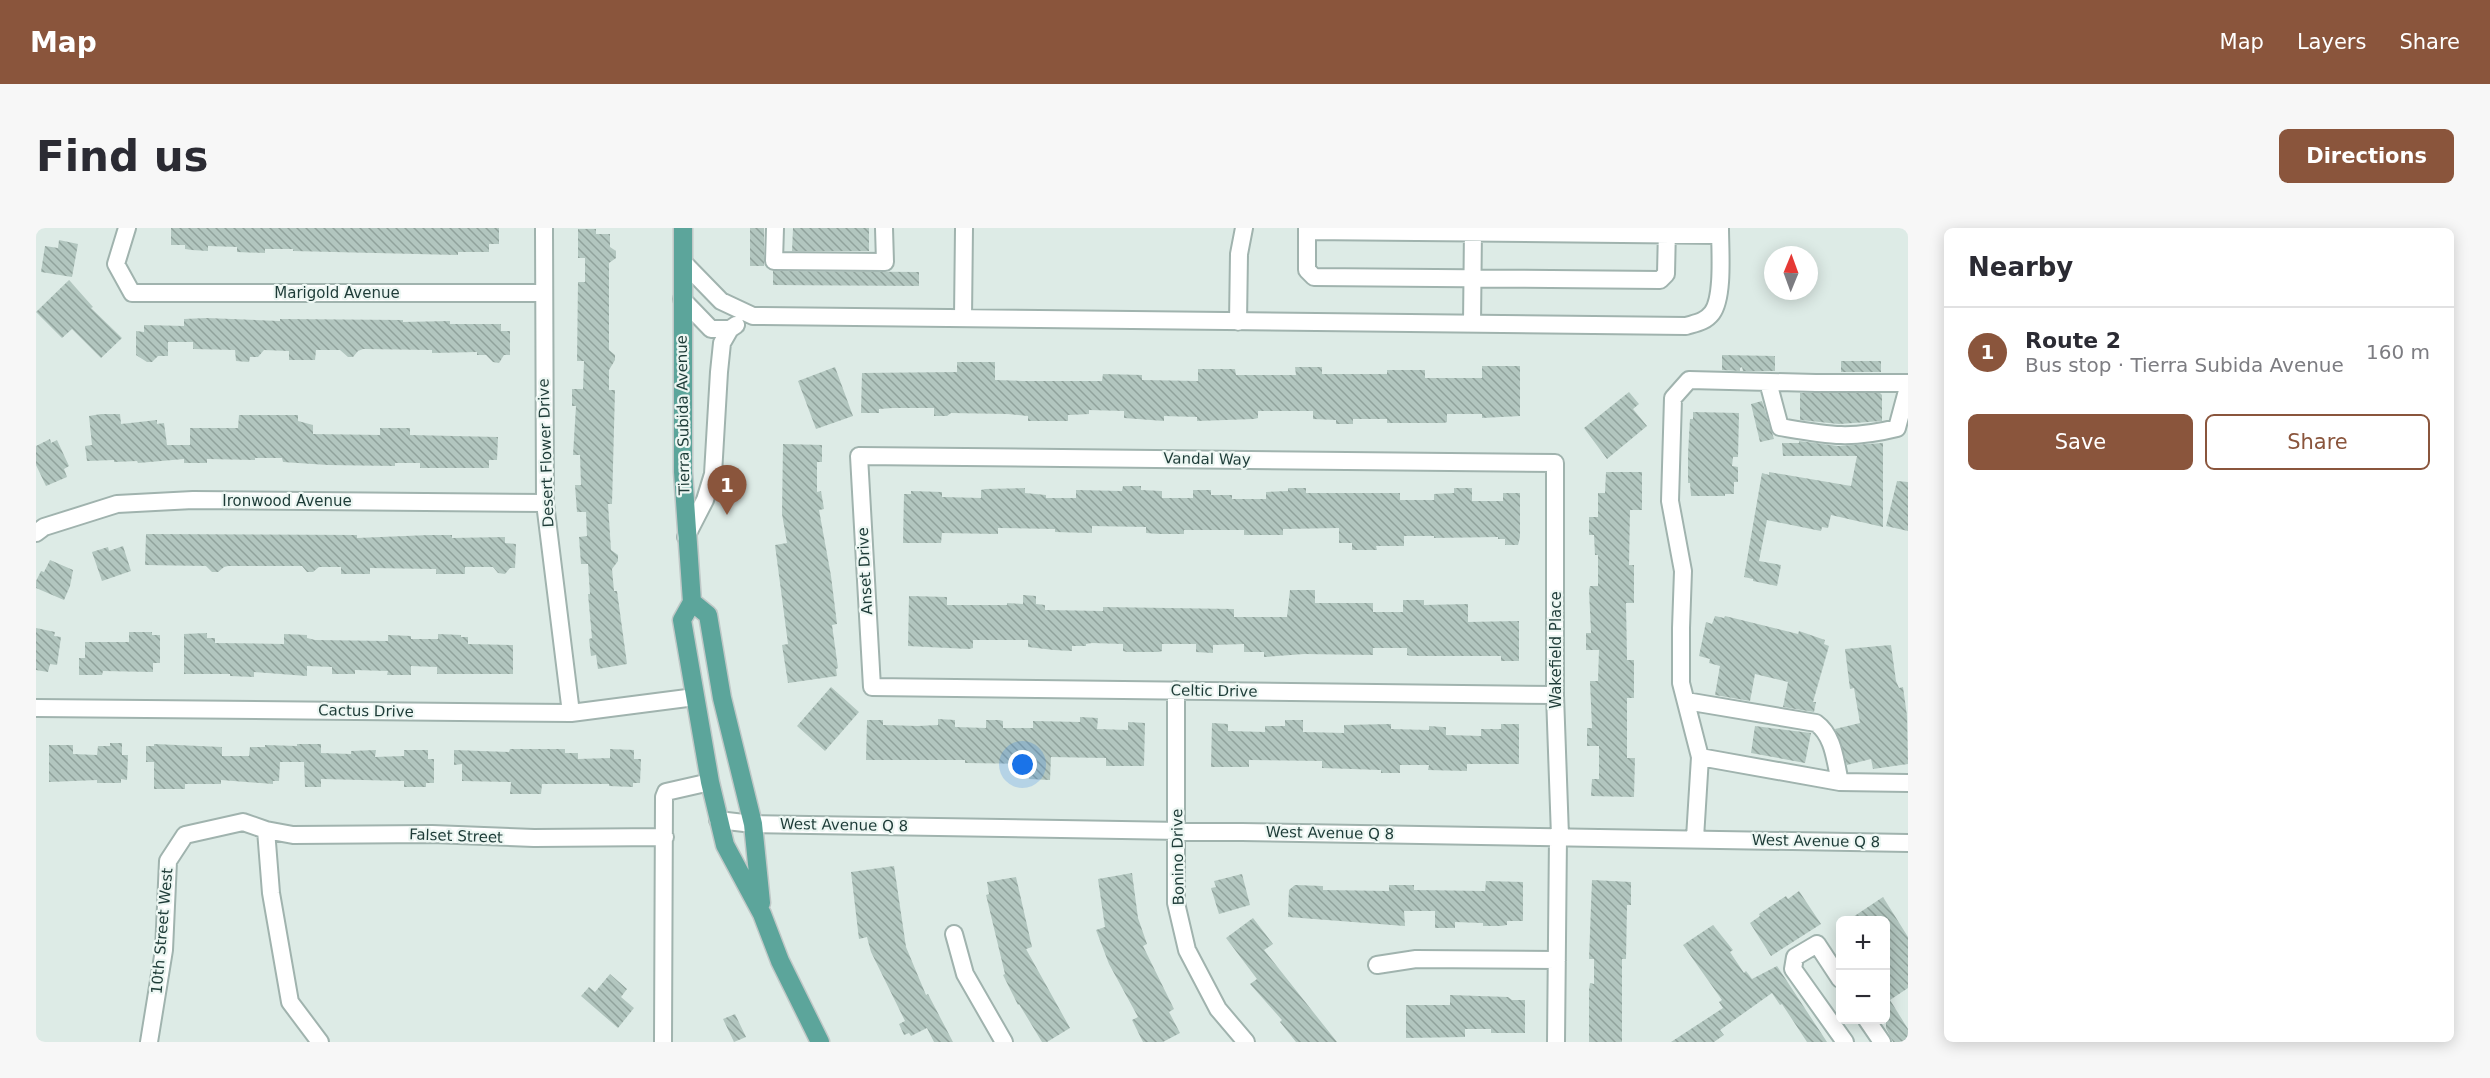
<!DOCTYPE html>
<html lang="en">
<head>
<meta charset="utf-8">
<style>
  body { margin:0; font-family:"DejaVu Sans",sans-serif; background:#f7f7f7; color:#2b2b33 }
  .controls { position:absolute; right:18px; bottom:18px; display:grid; overflow:hidden; border-radius:9px; box-shadow:0 3px 15px #0003 }
  .controls button { width:54px; height:54px; display:grid; place-items:center; padding:0; border:0; border-bottom:2px solid #e1e1e2; background:#fff; color:#2b2b33; font:30px sans-serif }
  .compass { position:absolute; left:1728px; top:18px; width:54px; height:54px; border-radius:50%; background:#fff; box-shadow:0 3px 15px #0003; rotate:1deg }
  .you { position:absolute; left:987px; top:537px; width:21px; height:21px; margin:-15px; border:4px solid #fff; border-radius:50%; background:#1a73e8; box-shadow:0 0 0 9px #1a73e833 }
  .badge { display:grid; place-items:center; width:39px; height:39px; border-radius:50%; background:#8a553c; color:#fff; font-size:20px; font-weight:700 }
  .pin { position:absolute; translate:-50% -50px; filter:drop-shadow(0 2px 3px #0008) }
  .pin::after { content:''; position:absolute; top:32px; width:21px; height:18px; background:inherit; clip-path:polygon(0 0,100% 0,50% 100%) }
  .list { margin:0; padding:0; list-style:none }
  h2 { display:flex; justify-content:space-between; align-items:center; height:78px; margin:0; padding:0 24px; font-size:26px }
  h2 small { font-size:20px; font-weight:400; color:#7c7c81 }
  .list li { display:grid; grid-template-columns:39px 1fr auto; gap:18px; align-items:center; box-sizing:border-box; height:90px; padding:0 24px; border-top:2px solid #e1e1e2 }
  .list b { display:block; font-size:22px; white-space:nowrap }
  .list p { margin:0; font-size:20px; white-space:nowrap; color:#7c7c81 }
  .list em { font-size:20px; font-style:normal; color:#7c7c81 }
  .actions { display:flex; gap:12px; padding:18px 24px }
  .actions a { flex:1; padding:14px 0; border:2px solid #8a553c; border-radius:9px; text-align:center; font-size:21px; color:#8a553c }
  .actions .main { background:#8a553c; color:#fff }
  .map { position:relative; flex:none; width:1872px; height:814px; overflow:hidden; border-radius:9px }
  header { display:flex; align-items:center; gap:36px; box-sizing:border-box; height:84px; padding:0 30px; background:#8a553c; color:#fff }
  header strong { font-size:28px }
  nav { display:flex; gap:33px; margin-inline-start:auto; font-size:21px }
  .intro { display:flex; align-items:center; justify-content:space-between; box-sizing:border-box; height:144px; padding:0 36px }
  h1 { margin:0; font-size:42px }
  .button { padding:15px 27px; border-radius:9px; background:#8a553c; color:#fff; font-size:21px; font-weight:700 }
  main { display:flex; gap:36px; padding:0 36px }
  aside { flex:1; background:#fff; border-radius:9px; box-shadow:0 3px 15px #0003 }
  .map>svg:first-child { display:block }
</style>
</head>
<body>
<header>
<strong>Map</strong>
<nav><a>Map</a><a>Layers</a><a>Share</a></nav>
</header>
<div class="intro"><h1>Find us</h1><a class="button">Directions</a></div>
<main>
<div class="map">
<svg width="1872" height="814" viewBox="0 0 1872 814">
  <defs>
    <pattern id="building-back-hatch" width="6" height="6" patternUnits="userSpaceOnUse" patternTransform="scale(1.5)"><rect width="6" height="6" fill="#b2c6bf"/><path d="M-1 5l2 2M0 0l6 6M5-1l2 2" fill="none" stroke="#90a29c"/></pattern>
  </defs>
  <rect width="100%" height="100%" fill="#ddebe6"/>
  <path fill="url(#building-back-hatch)" d="M135,0H463V16H453V24H422V27L257,23V21H229V25L201,24V19L172,18V23L156,22L149,21V17H135Z
    M714,0H728V38H714Z
    M757,0H833V23H756Z
    M542,1H560V6H574V19L580,23V30L573,35V122L579,127V132L573,142V162H579L576,276H572L575,322L582,327V333L576,341L578,363H581L591,436L562,441L560,427L555,428L553,411L556,410L552,366H554L552,336H545L543,309L551,308L550,284H541L539,257H545L544,227H537L540,178H536V161H547L548,133H541L542,54H549V30H542Z
    M23,12L42,16L36,49L5,44L9,18L22,20Z
    M737,43L883,44V58L737,57Z
    M33,52L57,79L55,80L86,110L65,130L36,101L26,110L0,84Z
    M171,90L244,93V91L367,92V94L414,93V96H465V103H474V127H468L463,135L457,134L450,127H441V124L396,125V122L327,121L322,123L317,129H312L304,122H280L279,132H253V123L228,122L222,129H214L213,134L200,133L199,122L157,121V114H132V128H122L116,134H111L100,127V103L108,104V97L148,98V91Z
    M1686,127L1739,128V143H1707L1706,139L1704,140V143L1686,142Z
    M1805,133H1845V144H1805Z
    M921,134H959V152L987,153H1066L1067,146L1106,147V152L1162,153V141H1199L1200,147H1260L1259,139H1286V146H1351V142H1389V150H1446V138H1484V188L1446,190V186H1411V194L1408,195H1351V191H1317V196H1300V192L1277,191V183H1222V190L1218,191L1161,193V189L1128,188V193L1088,190V183L1053,182V186L1032,187V193H992V188L972,186L915,185L911,188H898V180H857L843,181V185H825L826,145L921,144Z
    M799,139L817,188L780,201L762,153Z
    M1593,164L1603,176L1597,181L1611,198L1571,231L1548,200Z
    M1764,165H1844L1846,167V193L1803,196L1764,192Z
    M1726,173L1738,211L1724,214L1715,176Z
    M1657,184L1703,185L1702,229H1697L1696,238L1702,239V254H1698V266H1689V268H1655L1654,255H1652V226L1654,191H1657Z
    M65,186H84L85,196L121,192V196L128,195L131,217H154V200H202L203,187H262V193L277,197V206L344,207V200H374V207L462,209L461,232H453V240H384V235H359V238L292,237L247,234L246,230H219V232L171,231V235H148V231L102,235L101,233L78,234V232L51,233L49,218L56,217L53,188Z
    M14,211L15,215L21,212L33,238L28,241L31,249L10,258L0,237V218Z
    M1763,213L1802,218L1847,215V299L1795,287L1792,300L1786,299L1785,303L1731,292L1723,333L1745,337L1741,358L1717,353V351L1708,349L1726,245L1733,247V244L1815,258L1821,228H1747L1746,215H1763Z
    M747,216L786,217V234H781V264L785,263L788,281L783,282L795,348L801,396L796,397L802,440L800,441L801,448L752,455L746,417L752,416L739,317L751,315L746,286Z
    M1570,244H1606V282H1594L1593,337H1598V375H1590L1591,432H1598V470H1591V530H1599L1598,569L1555,568L1556,551H1563V518H1551V500H1556L1554,453H1562L1563,422H1550V405H1555L1553,362L1554,358H1562V327H1559L1558,307H1553V289H1562V265H1569Z
    M1861,253L1872,254V303L1850,298Z
    M1087,258H1105V262L1126,263V270H1157V262H1175V267H1196V271H1230V264L1252,263V260H1270V265H1364V272H1398V266L1418,265V260H1436V273H1467V265H1484V309L1482,317H1469V311H1462V309L1398,310V308H1368V318H1340L1341,322H1316V315H1303V300L1247,301V307H1208V302H1148V306H1123L1110,305V299L1056,298V305L1019,304V301L962,300V306L906,305L905,315H867L868,266H875V263L906,264V269L945,270V262L949,261L989,260V265L1010,267V270H1040V262L1086,263Z
    M110,306L321,307V310L393,307H416V310L469,309V315L480,316L479,340H474L469,346L462,345L457,339H429V346H400V341L334,340V346H305V339H283L277,344H271L266,338H192L188,339L182,344H176L170,338L109,337Z
    M87,318L95,343L66,353L56,324L72,319L73,323Z
    M14,332L37,342L34,358L28,372L0,360V353L5,343L8,344Z
    M1254,362H1279V375H1337V384H1367V372H1388V377L1432,376V394L1483,393V433H1465V428H1375L1371,427V420H1337V427L1268,426L1228,429V424H1208V416L1177,417V425L1160,424V416H1126V423L1123,424H1091L1087,423V416L1056,415L1050,416V418H1036V423L1018,422L992,419V412H937V420L933,421L872,418L873,368L911,369V377H971V375L987,376V367L1000,368V376L1009,377V382L1067,383V379L1198,381V389H1251Z
    M1679,388L1688,390L1689,388L1762,406L1763,403L1789,412L1788,416L1793,418L1777,474H1780L1778,484L1747,479L1752,454L1719,446L1714,473L1679,467L1684,438L1673,435L1674,431L1663,428L1670,394L1676,396Z
    M0,400L19,404L18,408L25,409L21,437L14,436L12,444L0,442Z
    M93,404H116V407H124V435H117V444L67,443L66,447H43V430H49V414H93Z
    M171,405V410H179V415L248,416V406L271,407V410L279,412L352,413V407L375,408V411H402V406L425,407V409H432V416L477,417V446H401V439L375,438V447H351L352,443L319,442V446H296V439L271,438V448L218,444V449L194,448V446H148V406Z
    M1855,417L1860,453L1863,460L1867,459L1871,488L1872,536L1837,541L1835,531L1811,537L1799,501L1824,495L1818,460L1814,461L1809,421Z
    M795,459L823,484L789,523L761,498Z
    M1044,489L1062,490L1061,501L1092,502V494L1109,495L1108,538H1070V530L1015,529L1014,552L993,551L992,536L929,535V532H830L831,492H847V497L882,498L902,497V491L919,492V499L950,500V492H963L967,493V500H997V493L1044,494Z
    M1249,492H1267V504L1308,505V497L1355,496V501L1393,502V498L1407,499H1410V507L1445,508V501H1465V496H1483V536H1431V543L1392,542L1393,537H1364V545H1345V542L1286,540V533L1213,532V539H1175L1176,495L1192,496V503L1229,504V498H1249Z
    M1719,498L1775,505L1769,535L1715,525Z
    M74,515H86V527H92L91,552L85,551V555H61V552L13,554V517H37V526L61,527L62,518H74Z
    M118,516L186,519V528H213L214,519H229V517L261,518V516H285V525L315,526V523L340,522L339,529L368,528V522H392V531H398V555H390V559H368V553L285,551V559H269L268,534H244L243,553H237V556L185,552V556H149V561H118V534H110V518H118Z
    M474,521H529V525H542V531L574,530V521L598,522V531H605L604,555H597V559L573,558V556H506L505,566H474L475,554L426,553V536L418,537V522L473,524Z
    M858,638L870,719L890,767L892,766L917,814H898L891,800L875,808L873,805L868,807L863,796L869,793L835,724L831,709L823,711L815,644Z
    M1096,645L1102,690L1111,716L1107,718L1138,781L1133,784L1144,805L1127,814H1107L1096,792L1102,789L1073,736L1060,702L1069,699L1062,651Z
    M1206,646L1214,677L1183,686L1175,660L1180,659L1178,653Z
    M980,649L996,719L990,721L1034,800L1011,814H1006L983,776L982,777L967,747L969,746L950,667L953,666L951,654Z
    M1556,652L1595,654V677H1591L1590,731H1586V814H1553V762L1554,755L1558,756V731H1553Z
    M1450,653L1487,654V693H1471V697L1464,698H1447V695L1419,694V700H1399V683H1368L1369,698L1252,689L1253,662L1259,657L1287,658V662L1353,663V657H1378V662L1449,663Z
    M1763,663L1785,696L1735,728L1714,695L1724,688L1723,686L1750,668L1752,671Z
    M1847,669L1872,709V760L1854,772L1872,801V814H1857L1850,800V693H1811Z
    M1217,690L1237,716L1228,722L1301,814H1260L1244,794L1246,792L1214,756L1221,751L1190,710Z
    M1677,697L1697,722L1694,724L1708,745L1710,743L1716,751L1741,738L1791,814H1771L1746,776L1744,777L1736,765L1684,802L1688,807L1678,814H1635L1687,780L1683,774L1686,772L1647,717Z
    M574,746L591,761L585,769L598,780L582,800L545,768L553,759L559,764Z
    M1414,767L1472,769L1476,772H1489V805H1455V801H1429V809L1370,810V777H1414Z
    M699,786L710,809L698,814L687,791Z"/>
  <g fill="none" stroke-linecap="round" stroke-linejoin="round">
    <g stroke="#a0b3ae" stroke-width="20">
      <path id="minor" d="M91,0L80,36L96,65H506
        M508,0L509,275L535,485
        M739,0L738,33L849,34L848,0
        M1271,0V42L1278,49L1624,52L1630,46L1631,0
        M1271,3L1684,7
        M647,34L685,73L717,88L1650,98C1660,95 1669,94 1676,85C1688,69 1684,21 1684,0
        M646,71L675,101H694L700,97
        M927,90L928,0
        M1202,94L1203,26L1208,0
        M1436,96L1437,0
        M1732,154L1744,199C1791,207 1813,212 1861,200L1872,159
        M1872,155H1780L1653,152L1637,170L1634,273L1647,343L1645,400V455L1664,529L1804,554L1872,555
        M0,305L8,299L81,276L157,272L509,275
        M650,309L669,272L677,246L683,144L686,115L694,101
        M1140,462V675L1151,722L1182,781L1210,814
        M1519,467L836,459L823,228L1519,235V467L1524,608
        M1650,473L1780,495C1798,508 1799,533 1804,554
        M0,480L535,485L659,469
        M682,592L717,596L1872,615
        M1659,610L1664,529
        M918,706L929,746L968,814
        M1341,737L1380,731L1521,732
        M1804,751L1781,716L1759,729L1757,741L1809,814
        M1831,792L1846,814
        M113,814L128,722L132,633L149,607L207,594L230,602
        M284,814L254,774L235,665L230,602L257,607L396,606L498,610L629,609
        M627,814L628,569L630,564L674,554
        M1520,814L1522,608"/>
    </g>
    <g stroke="#c0c8c7" stroke-width="21">
      <path id="major" d="M647,0V244L656,374L646,392L674,554L689,617L726,686L744,733L784,814
        M656,374L672,387L686,470L717,596L725,675"/>
    </g>
    <use href="#minor" stroke="#fff" stroke-width="16"/>
    <use href="#major" stroke="#5ca59b" stroke-width="18"/>
  </g>
  <g text-anchor="middle" dominant-baseline="central" stroke-width="4.5" stroke-linejoin="round" paint-order="stroke">
    <g font-size="15" fill="#1d3b37" stroke="#edf7f3">
      <text x="301" y="65">Marigold Avenue</text>
      <text transform="translate(647 187) rotate(-91)">Tierra Subida Avenue</text>
      <text transform="translate(510 225) rotate(-92)">Desert Flower Drive</text>
      <text transform="translate(1171 231) rotate(1)">Vandal Way</text>
      <text x="251" y="273">Ironwood Avenue</text>
      <text transform="translate(829 343) rotate(-93)">Anset Drive</text>
      <text transform="translate(1520 422) rotate(-90)">Wakefield Place</text>
      <text transform="translate(1178 463) rotate(1)">Celtic Drive</text>
      <text transform="translate(330 483) rotate(1)">Cactus Drive</text>
      <text transform="translate(808 597) rotate(1)">West Avenue Q 8</text>
      <text transform="translate(1294 605) rotate(1)">West Avenue Q 8</text>
      <text transform="translate(420 608) rotate(2)">Falset Street</text>
      <text transform="translate(1780 613) rotate(1)">West Avenue Q 8</text>
      <text transform="translate(1142 629) rotate(-91)">Bonino Drive</text>
      <text transform="translate(126 703) rotate(-85)">10th Street West</text>
    </g>
  </g>
</svg>
<div class="controls">
<button>+</button>
<button>−</button>
</div>
<svg class="compass" viewBox="-18 -18 36 36"><path d="M0-13l5 13h-10z" fill="#e53935"/><path d="M0 13l5-13h-10z" fill="#7c7c81"/></svg>
<div class="you"></div>
<div class="pin badge" style="left:691px;top:287px">1</div>
</div>
<aside>
<h2>Nearby<small></small></h2>
<ul class="list">
<li><span class="badge">1</span><div><b>Route 2</b><p>Bus stop · Tierra Subida Avenue</p></div><em>160 m</em></li>
</ul>
<div class="actions"><a class="main">Save</a><a>Share</a></div>
</aside>
</main>
</body>
</html>
